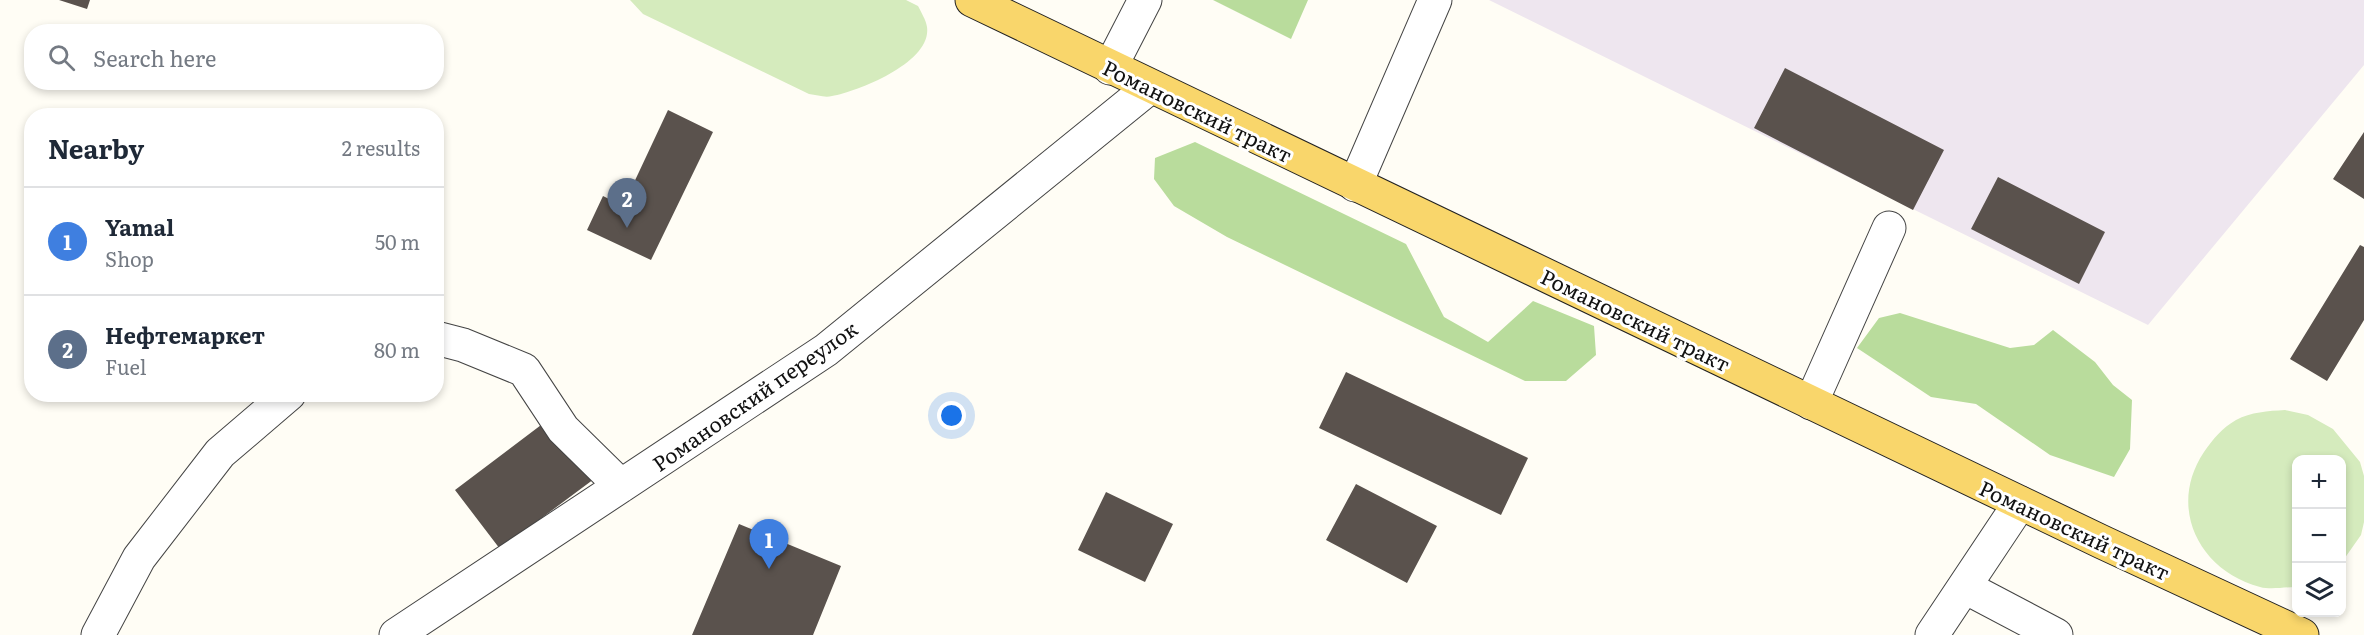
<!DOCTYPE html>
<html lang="en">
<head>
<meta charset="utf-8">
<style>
  body { margin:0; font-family:Literata,serif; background:#f2f2f3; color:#1f2937 }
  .controls { position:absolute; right:18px; bottom:18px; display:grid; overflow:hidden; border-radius:12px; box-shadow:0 3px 9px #0003 }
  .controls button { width:54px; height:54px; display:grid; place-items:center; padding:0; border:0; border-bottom:2px solid #e0e1e3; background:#fff; color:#1f2937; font:30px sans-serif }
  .you { position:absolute; left:952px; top:416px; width:21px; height:21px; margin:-15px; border:4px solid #fff; border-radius:50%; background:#1a73e8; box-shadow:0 0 0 9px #1a73e833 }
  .badge { display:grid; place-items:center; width:39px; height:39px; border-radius:50%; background:#c4262e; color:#fff; font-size:20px; font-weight:700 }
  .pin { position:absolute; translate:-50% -50px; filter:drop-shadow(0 2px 3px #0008) }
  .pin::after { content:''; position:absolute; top:32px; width:21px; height:18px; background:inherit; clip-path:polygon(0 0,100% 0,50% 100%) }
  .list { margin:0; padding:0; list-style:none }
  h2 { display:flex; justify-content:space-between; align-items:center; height:78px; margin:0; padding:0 24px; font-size:26px }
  h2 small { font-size:20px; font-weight:400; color:#747a83 }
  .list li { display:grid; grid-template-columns:39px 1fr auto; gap:18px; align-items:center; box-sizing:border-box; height:108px; padding:0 24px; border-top:2px solid #e0e1e3 }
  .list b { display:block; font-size:22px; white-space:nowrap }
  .list p { margin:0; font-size:20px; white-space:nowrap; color:#747a83 }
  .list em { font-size:20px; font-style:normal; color:#747a83 }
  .icon { flex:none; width:33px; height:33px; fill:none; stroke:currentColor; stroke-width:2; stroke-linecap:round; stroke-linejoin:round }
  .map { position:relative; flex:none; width:2364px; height:635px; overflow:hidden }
  .search { position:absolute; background:#fff; box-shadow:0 3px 9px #0003; left:24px; top:24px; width:420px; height:66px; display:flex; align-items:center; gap:15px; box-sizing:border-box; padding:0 21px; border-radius:24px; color:#747a83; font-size:22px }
  .panel { position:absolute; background:#fff; box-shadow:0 3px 9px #0003; left:24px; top:108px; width:420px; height:294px; border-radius:24px }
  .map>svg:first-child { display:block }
</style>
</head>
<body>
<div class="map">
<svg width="2364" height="635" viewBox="0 0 2364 635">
  <rect width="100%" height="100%" fill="#fffdf5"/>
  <path fill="#eee6ef" d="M1489,0H2364V65L2148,325Z"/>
  <path fill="#d5ebbd" d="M630,0H906L918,6C921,12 926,20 927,27C932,62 859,91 832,96C825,98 817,95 809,94L643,14Z
    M2285,410L2308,415L2333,429L2360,462L2364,476V522L2361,535L2342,562V460H2296V587C2285,587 2271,590 2260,587C2199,571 2167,507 2204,452C2213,439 2222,428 2236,420C2251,412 2268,411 2285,410Z"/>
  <path fill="#b9dc9c" d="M1213,0H1308L1291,39Z
    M1195,142L1406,244L1444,317L1488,342L1533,301L1594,326L1596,355L1566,381H1525L1227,237L1174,206L1154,179L1155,158Z
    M1900,313L2010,348L2034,345L2053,330L2095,362L2113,385L2132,400L2130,449L2114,477L2050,455L1976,404L1931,397L1857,348L1879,318Z"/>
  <path fill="#5a524d" d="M59,0H90L87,9Z
    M1785,68L1944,150L1913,210L1754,128Z
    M668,110L713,132L651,260L587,230L603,196L623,206Z
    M2364,132V199L2333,179Z
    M1998,177L2105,232L2079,284L1971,229Z
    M2360,245L2364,247V320L2327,381L2290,359Z
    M1346,372L1528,458L1501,515L1319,428Z
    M549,419L594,479L500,549L455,490Z
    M1356,484L1437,526L1407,583L1326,540Z
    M1106,492L1173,524L1145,582L1078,550Z
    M739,524L841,566L813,635H692Z"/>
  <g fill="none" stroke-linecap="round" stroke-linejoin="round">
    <g stroke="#444" stroke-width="35">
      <path id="minor" d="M1110,68L1145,0
        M1355,185L1435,0
        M436,338L463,345L524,370L563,429L621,486
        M1811,403L1889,228
        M1965,587L2056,635
        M98,635L139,558L220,453L289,394
        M396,635L826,350L1150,87
        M1932,635L2020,503"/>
    </g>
    <g stroke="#222" stroke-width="35">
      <path id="major" d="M972,0L2102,542L2302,635"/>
    </g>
    <use href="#minor" stroke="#fff" stroke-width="33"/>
    <use href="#major" stroke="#f9d66b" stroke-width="33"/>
  </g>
  <g text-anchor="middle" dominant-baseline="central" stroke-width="6" stroke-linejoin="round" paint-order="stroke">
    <g font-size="21" fill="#111" stroke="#fff">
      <text transform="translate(1198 110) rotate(26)">Романовский тракт</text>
      <text transform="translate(1636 319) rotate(26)">Романовский тракт</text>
      <text transform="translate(754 395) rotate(-35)">Романовский переулок</text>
      <text transform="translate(2075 529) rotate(25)">Романовский тракт</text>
    </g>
  </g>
</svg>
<div class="controls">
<button>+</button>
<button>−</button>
<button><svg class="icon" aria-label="layers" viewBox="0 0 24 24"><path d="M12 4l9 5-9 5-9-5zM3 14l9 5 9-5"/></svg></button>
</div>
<div class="you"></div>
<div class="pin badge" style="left:769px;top:569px;background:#3f7fe0">1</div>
<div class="pin badge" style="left:627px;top:228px;background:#5c6f8a">2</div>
<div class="search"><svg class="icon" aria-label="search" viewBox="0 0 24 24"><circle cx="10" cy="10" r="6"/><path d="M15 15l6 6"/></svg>Search here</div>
<section class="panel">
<h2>Nearby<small>2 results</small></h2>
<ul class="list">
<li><span class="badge" style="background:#3f7fe0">1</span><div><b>Yamal</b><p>Shop</p></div><em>50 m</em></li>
<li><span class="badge" style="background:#5c6f8a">2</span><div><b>Нефтемаркет</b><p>Fuel</p></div><em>80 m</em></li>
</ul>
</section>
</div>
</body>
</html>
